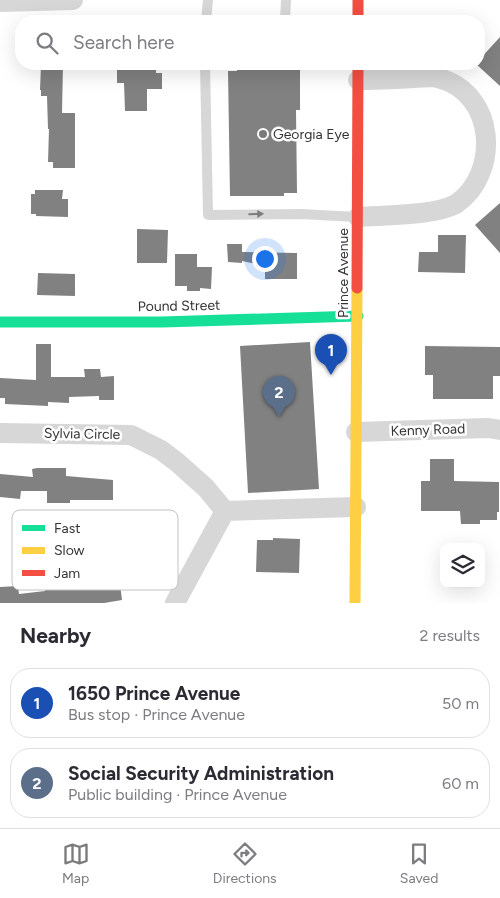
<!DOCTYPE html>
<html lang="en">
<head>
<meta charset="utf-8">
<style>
  body { margin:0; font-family:Figtree,sans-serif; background:#f7f7f7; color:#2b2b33 }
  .controls { position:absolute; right:15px; bottom:15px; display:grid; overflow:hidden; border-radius:10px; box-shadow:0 5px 20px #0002 }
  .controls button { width:45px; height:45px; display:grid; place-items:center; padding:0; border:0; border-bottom:1px solid #e1e1e2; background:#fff; color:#2b2b33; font:25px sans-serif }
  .you { position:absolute; left:264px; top:258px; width:18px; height:18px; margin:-12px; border:4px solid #fff; border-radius:50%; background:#1a73e8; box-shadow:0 0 0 8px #1a73e833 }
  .badge { display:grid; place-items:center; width:32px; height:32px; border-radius:50%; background:#7a7a7a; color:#fff; font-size:16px; font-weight:700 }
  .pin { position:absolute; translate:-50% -41px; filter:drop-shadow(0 1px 2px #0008) }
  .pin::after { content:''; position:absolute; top:26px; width:18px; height:15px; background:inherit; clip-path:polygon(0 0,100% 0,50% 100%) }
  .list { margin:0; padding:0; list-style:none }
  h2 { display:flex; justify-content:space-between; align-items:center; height:65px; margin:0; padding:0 20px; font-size:21px }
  h2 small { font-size:16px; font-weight:400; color:#7c7c81 }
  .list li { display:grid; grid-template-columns:32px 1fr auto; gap:15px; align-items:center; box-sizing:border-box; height:70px; margin:0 10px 10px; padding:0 10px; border:1px solid #e1e1e2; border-radius:20px }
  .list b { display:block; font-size:19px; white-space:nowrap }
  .list p { margin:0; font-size:16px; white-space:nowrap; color:#7c7c81 }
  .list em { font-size:16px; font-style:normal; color:#7c7c81 }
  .icon { flex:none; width:28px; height:28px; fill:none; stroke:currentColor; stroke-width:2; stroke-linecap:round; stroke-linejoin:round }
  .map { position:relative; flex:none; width:500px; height:603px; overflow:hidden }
  .search { position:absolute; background:#fff; box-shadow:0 5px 20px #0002; left:15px; right:15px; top:15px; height:55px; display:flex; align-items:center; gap:12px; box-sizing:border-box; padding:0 18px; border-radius:20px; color:#7c7c81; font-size:19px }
  .sheet { height:225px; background:#fff }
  nav { display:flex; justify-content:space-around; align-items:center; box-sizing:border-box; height:70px; border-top:1px solid #e1e1e2; background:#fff; font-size:14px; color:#7c7c81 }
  nav a { display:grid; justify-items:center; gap:2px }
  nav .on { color:#7a7a7a }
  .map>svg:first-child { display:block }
</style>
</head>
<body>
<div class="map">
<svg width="500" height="603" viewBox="0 0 500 603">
  <rect width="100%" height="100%" fill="#fff"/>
  <path fill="#818181" d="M500,37V86L476,64H479V60Z
    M41,64H63L62,113H75V168H53V162H48L49,129H48L47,96H41V90H40Z
    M117,64H156V73H162V89H147V111H125L124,83H117Z
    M237,64H287V70H300V110H296L297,193H284V196H230L228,71H237Z
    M35,190H63L62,199H68V217L36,216V214H31V194H35Z
    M500,203V253L475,225Z
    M137,229L168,230L167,263H137Z
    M438,235H466L465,273L418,272L419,252H438Z
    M227,244H242V252L297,253V279H265V266L242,261V263L228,262Z
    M175,254H197V267H212L211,289L200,288V291H187V286H175Z
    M38,273L75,274V296L37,295Z
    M310,342L319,489L248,493L240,346Z
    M36,344H51V377H85L84,369H100L101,377L114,376V400H99V396L69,397V403L48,402V406L5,404V398H0V378L36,380Z
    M425,346L500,347V376H493V399H433V375H425Z
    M430,459H454V481L499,482V512H497V520H480V524H461L460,511H421V481H430Z
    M37,468H66V476L113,480V500H70V503H47V491H21L20,499L0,497V474L33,477L32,469Z
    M273,538L300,539L299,573L256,572L257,540H273Z
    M119,576L122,600L104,603H0V587L18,586L19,594L45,591V586L86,582V581Z"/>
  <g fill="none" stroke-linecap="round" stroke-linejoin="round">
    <path stroke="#d7d7d7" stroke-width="10" d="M206,21L208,0
      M285,21L286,0
      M205,64L208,215L301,214L356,217"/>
    <path stroke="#d7d7d7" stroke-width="20" d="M0,2L73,0
      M358,80C377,80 396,79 415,78C422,78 431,76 438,78C497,93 500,174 456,204C434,216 384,215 358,217
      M356,432L488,428L500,430
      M0,433L131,435L161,450L178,463L206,488L225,511
      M225,511L356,507
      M175,603L225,511"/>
    <path stroke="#16e098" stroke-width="11" d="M0,322H162L358,316"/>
    <path stroke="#ffcf43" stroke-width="11" d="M355,603L357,288"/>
    <path stroke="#f24e42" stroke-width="11" d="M358,0V21
      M357,288L358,64"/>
  </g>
  <defs><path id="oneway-solid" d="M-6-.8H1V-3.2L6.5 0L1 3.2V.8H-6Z" transform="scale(1.25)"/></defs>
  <use fill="#7d7d7d" href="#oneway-solid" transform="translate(256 214) rotate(-1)"/>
  <circle fill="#7a7a7a" stroke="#fff" stroke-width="2" cx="263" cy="134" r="5"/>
  <g text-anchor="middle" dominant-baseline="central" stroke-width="5" stroke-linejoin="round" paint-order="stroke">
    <g font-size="14" fill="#333" stroke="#fff" text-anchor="start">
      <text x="273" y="134">Georgia Eye</text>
    </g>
    <g font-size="14" fill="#333" stroke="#fff">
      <text transform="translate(343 273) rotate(-90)">Prince Avenue</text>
      <text transform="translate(179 306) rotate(-1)">Pound Street</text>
      <text transform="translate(428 430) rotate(-2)">Kenny Road</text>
      <text transform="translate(82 434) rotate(1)">Sylvia Circle</text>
    </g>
  </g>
  <rect x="12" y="510" width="166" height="80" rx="8" fill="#fff" stroke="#c2c2c2" stroke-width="1"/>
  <rect x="22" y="525" width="23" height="6" fill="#16e098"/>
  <rect x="22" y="547" width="23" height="7" fill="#ffcf43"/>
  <rect x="22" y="570" width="23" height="6" fill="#f24e42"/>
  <g font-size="14" fill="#333">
    <text x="54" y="533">Fast</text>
    <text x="54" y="555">Slow</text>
    <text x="54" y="578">Jam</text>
  </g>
</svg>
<div class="controls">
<button><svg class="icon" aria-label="layers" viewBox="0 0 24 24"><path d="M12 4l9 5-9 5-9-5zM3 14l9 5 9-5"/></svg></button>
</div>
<div class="you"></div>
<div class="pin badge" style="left:331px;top:375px;background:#1a4fb4">1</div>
<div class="pin badge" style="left:279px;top:417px;background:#5c6f8a">2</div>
<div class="search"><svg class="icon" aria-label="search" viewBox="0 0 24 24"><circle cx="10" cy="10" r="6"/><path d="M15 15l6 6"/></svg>Search here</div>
</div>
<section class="sheet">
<h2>Nearby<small>2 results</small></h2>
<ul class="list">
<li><span class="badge" style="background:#1a4fb4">1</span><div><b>1650 Prince Avenue</b><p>Bus stop · Prince Avenue</p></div><em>50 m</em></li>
<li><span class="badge" style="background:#5c6f8a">2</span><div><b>Social Security Administration</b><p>Public building · Prince Avenue</p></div><em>60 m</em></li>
</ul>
</section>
<nav>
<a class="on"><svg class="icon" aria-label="map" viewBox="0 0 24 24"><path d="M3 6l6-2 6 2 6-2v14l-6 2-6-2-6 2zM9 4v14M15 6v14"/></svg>Map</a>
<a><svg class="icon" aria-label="directions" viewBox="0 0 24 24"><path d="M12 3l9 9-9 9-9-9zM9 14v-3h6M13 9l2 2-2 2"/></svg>Directions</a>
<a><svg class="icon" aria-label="saved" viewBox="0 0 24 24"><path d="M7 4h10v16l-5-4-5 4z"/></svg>Saved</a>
</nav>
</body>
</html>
